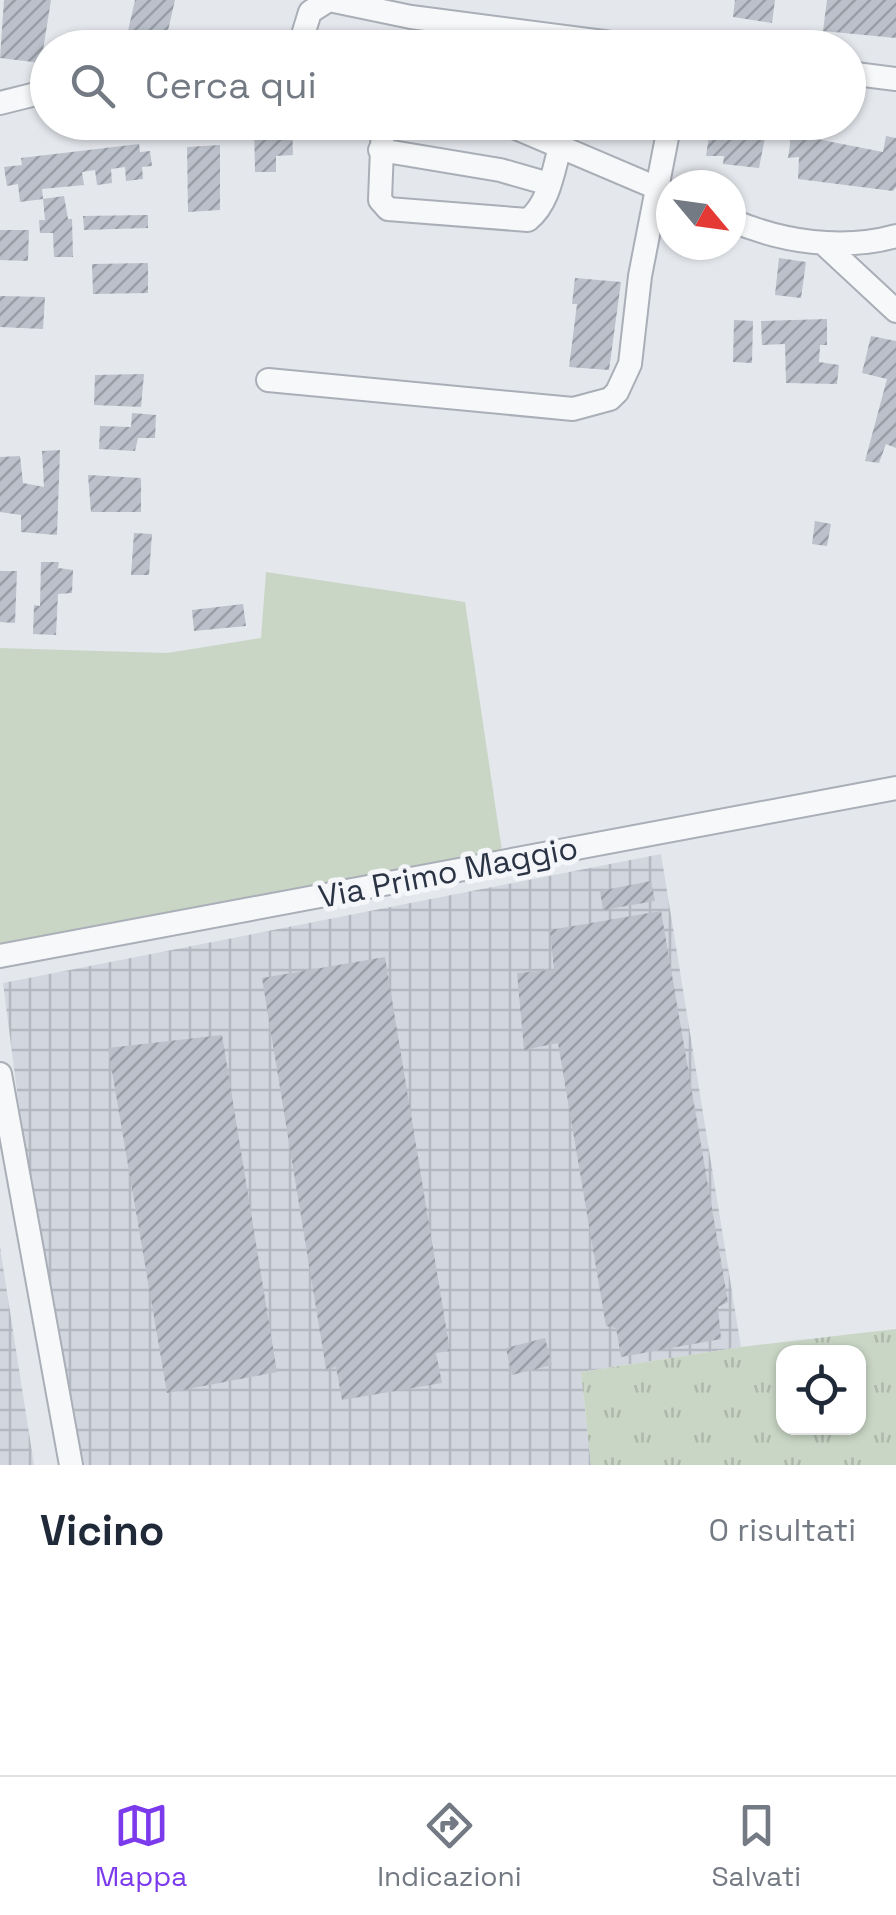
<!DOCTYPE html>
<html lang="it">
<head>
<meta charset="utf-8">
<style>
  body { margin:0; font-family:"Space Grotesk",sans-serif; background:#f2f2f3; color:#1f2937 }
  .controls { position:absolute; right:30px; bottom:30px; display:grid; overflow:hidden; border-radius:20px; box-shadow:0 2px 8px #0004 }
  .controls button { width:90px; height:90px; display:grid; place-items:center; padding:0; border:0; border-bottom:2px solid #e0e1e3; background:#fff; color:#1f2937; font:50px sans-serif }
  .compass { position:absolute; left:656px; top:170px; width:90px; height:90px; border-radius:50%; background:#fff; box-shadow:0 2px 8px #0004; rotate:119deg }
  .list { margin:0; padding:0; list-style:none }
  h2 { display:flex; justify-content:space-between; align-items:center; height:130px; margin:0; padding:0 40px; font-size:42px }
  h2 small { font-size:32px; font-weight:400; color:#747a83 }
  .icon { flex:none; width:55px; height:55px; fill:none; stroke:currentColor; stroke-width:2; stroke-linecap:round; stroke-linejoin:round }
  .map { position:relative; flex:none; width:896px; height:1465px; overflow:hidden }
  .search { position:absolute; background:#fff; box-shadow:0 2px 8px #0004; left:30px; right:30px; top:30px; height:110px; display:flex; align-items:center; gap:25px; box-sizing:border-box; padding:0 35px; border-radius:55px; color:#747a83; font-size:38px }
  .sheet { height:310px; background:#fff }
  nav { display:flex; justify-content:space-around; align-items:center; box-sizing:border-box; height:140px; border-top:2px solid #e0e1e3; background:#fff; font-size:28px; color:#747a83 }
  nav a { display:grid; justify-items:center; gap:5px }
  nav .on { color:#7c3aed }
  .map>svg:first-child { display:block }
</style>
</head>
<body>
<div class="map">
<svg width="896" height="1465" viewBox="0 0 896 1465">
  <defs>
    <pattern id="industrial-grid" width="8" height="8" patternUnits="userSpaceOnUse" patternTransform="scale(2.5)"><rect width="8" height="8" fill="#d2d6de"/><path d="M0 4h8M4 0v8" fill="none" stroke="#b4b8c0"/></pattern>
    <pattern id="grass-tufts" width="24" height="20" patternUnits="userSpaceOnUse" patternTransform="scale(2.5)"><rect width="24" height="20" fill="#c9d6c5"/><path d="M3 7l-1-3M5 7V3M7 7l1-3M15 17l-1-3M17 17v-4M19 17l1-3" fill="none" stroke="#adb8ab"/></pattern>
    <pattern id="building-hatch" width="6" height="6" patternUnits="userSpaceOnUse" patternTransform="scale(2.5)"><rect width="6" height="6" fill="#bbc0ca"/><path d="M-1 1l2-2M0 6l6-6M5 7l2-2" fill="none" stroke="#989da6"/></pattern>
  </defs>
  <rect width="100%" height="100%" fill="#e4e7ec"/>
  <path fill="url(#industrial-grid)" d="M661,854L741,1347L581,1372L591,1465H76L18,1099L3,983Z
    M0,1246L2,1260L34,1465H0Z"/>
  <path fill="url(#grass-tufts)" fill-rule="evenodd" d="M896,1329V1465H591L581,1372L741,1347ZM784,1352H858V1428H784Z"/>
  <path fill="#c9d6c5" d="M266,572L465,602L502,851L0,948V648L167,653L261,638Z"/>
  <path fill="url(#building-hatch)" d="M4,0H51L41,63L0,58Z
    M135,0H175L164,48L126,40Z
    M735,0H775L772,23L733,17Z
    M827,0H896V38L823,31Z
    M711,122H768L759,168L723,164L724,156H706Z
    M793,122H819L817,139L883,152L886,136L896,138V187L893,191L798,179L799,157L788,158Z
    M254,125H292L293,155L276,156V172H255Z
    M139,144L140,152L150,151L152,166L142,167L143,179L126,181L125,167L111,169L112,183L97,185L95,170L82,172L84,185L42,189L43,199L64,196L68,219H72L73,257H54L53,233H40L39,220H45L43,199L20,202L18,184L7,186L4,167L22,165L21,158Z
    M220,145V210L188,212L187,147Z
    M148,215V228L84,230L83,216Z
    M0,230H29L28,261L0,260Z
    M779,258L806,262L801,298L775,295Z
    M148,263V293L93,294L92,264Z
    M575,278L621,282L609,370L569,367L577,304H572Z
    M0,296L45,297L43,329L0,327Z
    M827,319V345H820L819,362L839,365L837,384L786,383L785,344L762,345L761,321Z
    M734,320L753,321L752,363L733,362Z
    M871,336L896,341V448L886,444L879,463L865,461L887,379L862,373Z
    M144,374L141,407L94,405L95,375Z
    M132,413L156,415L155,438H138L135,451L99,449L100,426L131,427Z
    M60,450L57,535L21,532V515L0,512V457L20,456L23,483L44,487L42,451Z
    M88,475L141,478V512H91Z
    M815,521L831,524L827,546L812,544Z
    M134,533L152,534L149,575H131Z
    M41,562H59L58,568L73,570L72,593L58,594L56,635L33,634L34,605L40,606Z
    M0,571H17L15,623L0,622Z
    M243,604L246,626L194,631L192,610Z
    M651,881L655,901L603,910L600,891Z
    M661,911L728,1302L718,1307L721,1339L621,1357L616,1328L606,1326L558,1043L524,1050L517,973L554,970L550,930Z
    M385,957L450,1351L436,1353L442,1383L342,1400L336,1367L326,1369L262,978Z
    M222,1035L277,1372L167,1393L108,1048Z
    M545,1338L552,1365L512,1375L506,1348Z"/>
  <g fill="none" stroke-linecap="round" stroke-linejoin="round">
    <g stroke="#a9aeb7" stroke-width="26">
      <path id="minor" d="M299,48L310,12L329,0L411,17L650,48
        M848,73L896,79
        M0,103L48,91
        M383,122L380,200L388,209L528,220C549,203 553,172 560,147
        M502,122L671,194
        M380,150L500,170L549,184
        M731,220C782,242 842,251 896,236
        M824,244L896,311
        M268,380L573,409L610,399L617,392L630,364L640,276L670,122
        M0,956L896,788
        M0,1074L71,1465"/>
    </g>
    <use href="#minor" stroke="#f7f8fa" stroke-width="22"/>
  </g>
  <g text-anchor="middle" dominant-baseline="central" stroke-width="10" stroke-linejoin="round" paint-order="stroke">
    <g font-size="32" fill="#2b3445" stroke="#f4f6f9">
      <text transform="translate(448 872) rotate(-11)">Via Primo Maggio</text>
    </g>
  </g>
</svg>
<div class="controls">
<button><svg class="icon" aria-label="locate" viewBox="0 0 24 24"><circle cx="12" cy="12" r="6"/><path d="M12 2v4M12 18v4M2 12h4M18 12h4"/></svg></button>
</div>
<svg class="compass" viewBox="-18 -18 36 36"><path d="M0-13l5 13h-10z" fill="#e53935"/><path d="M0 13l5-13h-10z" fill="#747a83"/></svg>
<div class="search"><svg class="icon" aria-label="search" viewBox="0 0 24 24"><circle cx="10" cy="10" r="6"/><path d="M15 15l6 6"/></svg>Cerca qui</div>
</div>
<section class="sheet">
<h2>Vicino<small>0 risultati</small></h2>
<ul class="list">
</ul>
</section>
<nav>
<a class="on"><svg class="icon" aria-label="map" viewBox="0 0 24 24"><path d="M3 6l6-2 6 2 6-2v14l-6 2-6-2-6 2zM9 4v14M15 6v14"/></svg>Mappa</a>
<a><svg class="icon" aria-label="directions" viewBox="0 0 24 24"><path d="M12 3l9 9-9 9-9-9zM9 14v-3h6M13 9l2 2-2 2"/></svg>Indicazioni</a>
<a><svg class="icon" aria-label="saved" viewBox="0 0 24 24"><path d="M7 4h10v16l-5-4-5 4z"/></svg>Salvati</a>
</nav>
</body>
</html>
